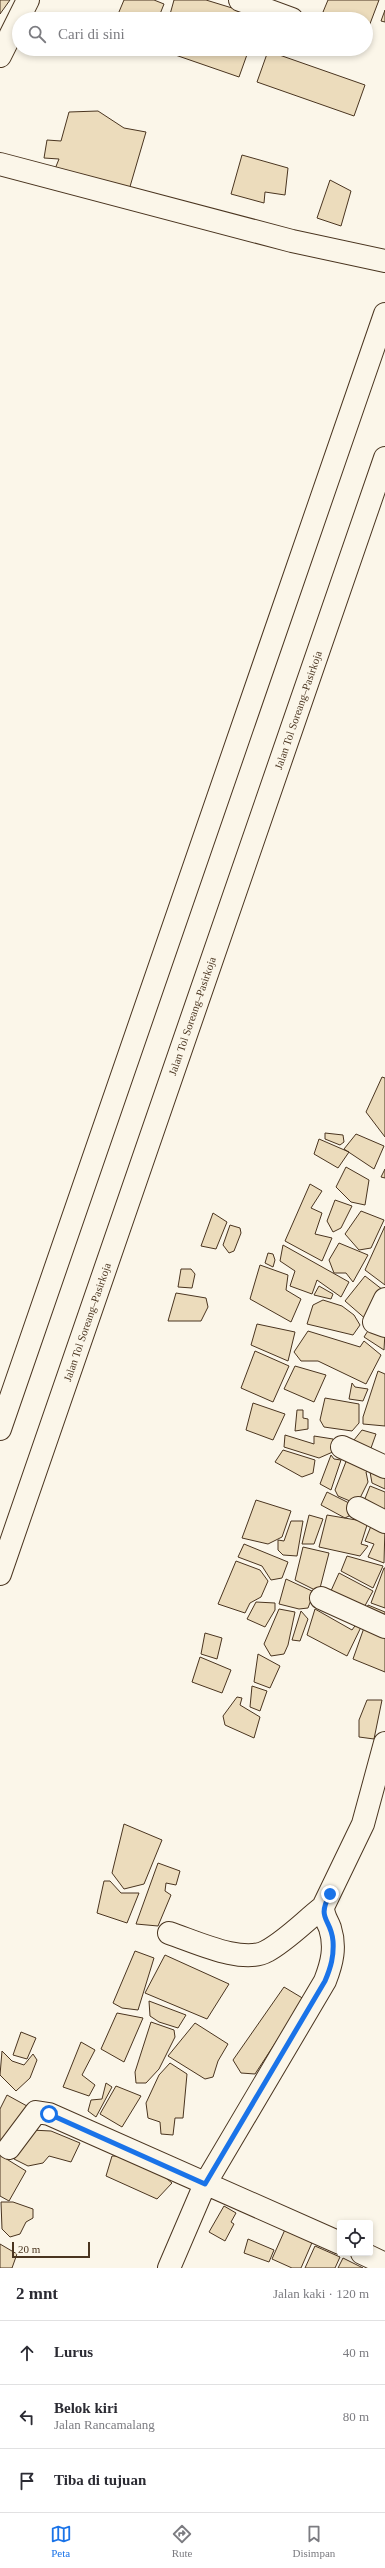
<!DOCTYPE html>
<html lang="id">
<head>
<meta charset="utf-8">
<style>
  body { margin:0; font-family:Georgia,serif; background:#f2f2f3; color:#2b2b33 }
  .controls { position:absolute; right:12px; bottom:12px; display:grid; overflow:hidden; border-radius:4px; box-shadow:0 2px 6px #0003 }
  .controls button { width:36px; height:36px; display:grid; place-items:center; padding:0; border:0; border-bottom:1px solid #e1e1e2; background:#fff; color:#2b2b33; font:20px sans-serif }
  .scale { position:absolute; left:12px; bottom:10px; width:78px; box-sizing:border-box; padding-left:4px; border:2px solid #4a3520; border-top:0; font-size:11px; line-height:14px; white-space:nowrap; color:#4a3520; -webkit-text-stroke:3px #fbf6e9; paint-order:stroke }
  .stop { position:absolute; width:12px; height:12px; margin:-9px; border:3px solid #1a73e8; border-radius:50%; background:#fff }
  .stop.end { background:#1a73e8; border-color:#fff; box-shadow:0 1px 4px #0008 }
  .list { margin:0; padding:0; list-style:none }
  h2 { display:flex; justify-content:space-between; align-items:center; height:52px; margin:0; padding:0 16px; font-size:17px }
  h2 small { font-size:13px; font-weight:400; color:#7c7c81 }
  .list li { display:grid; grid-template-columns:26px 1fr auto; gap:12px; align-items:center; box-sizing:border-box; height:64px; padding:0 16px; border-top:1px solid #e1e1e2 }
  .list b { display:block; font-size:15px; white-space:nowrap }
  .list p { margin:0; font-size:13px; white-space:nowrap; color:#7c7c81 }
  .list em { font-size:13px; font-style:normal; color:#7c7c81 }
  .icon { flex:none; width:22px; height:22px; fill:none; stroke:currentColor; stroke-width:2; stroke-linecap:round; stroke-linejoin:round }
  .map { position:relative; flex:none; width:385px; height:2268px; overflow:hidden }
  .search { position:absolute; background:#fff; box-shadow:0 2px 6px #0003; left:12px; right:12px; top:12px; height:44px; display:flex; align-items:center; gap:10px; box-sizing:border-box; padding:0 14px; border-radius:22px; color:#7c7c81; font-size:15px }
  .sheet { height:244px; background:#fff }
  nav { display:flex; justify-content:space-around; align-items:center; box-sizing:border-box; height:56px; border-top:1px solid #e1e1e2; background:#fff; font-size:11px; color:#7c7c81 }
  nav a { display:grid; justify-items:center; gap:2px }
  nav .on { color:#1a73e8 }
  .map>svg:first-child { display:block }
</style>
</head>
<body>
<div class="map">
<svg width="385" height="2268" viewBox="0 0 385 2268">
  <rect width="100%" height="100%" fill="#fbf6e9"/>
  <path fill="#ecdcbc" stroke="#4a3520" d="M0,0H10L0,14Z
    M124,0H154L164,4L158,19H116Z
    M174,0H206L255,15L254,19H171L169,18Z
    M328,0H379L368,29L366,28V19H342L323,12Z
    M385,10V22L381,21Z
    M158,49H249L239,77Z
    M268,51L365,85L354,116L257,82Z
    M98,111L124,128L146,132L129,190L55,169L59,159L44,158L47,140L61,141L69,112Z
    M242,155L288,168L285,195L265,192L264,203L231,194Z
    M330,180L351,191L341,226L317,218Z
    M382,1077L385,1078V1137L366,1112Z
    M325,1133L343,1135L344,1142L340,1145L325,1139Z
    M356,1134L384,1146L374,1169L344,1149Z
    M319,1139L349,1152L338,1168L314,1154Z
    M346,1167L369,1180L365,1205L351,1202L336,1187Z
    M385,1169V1178L381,1177Z
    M310,1184L322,1191L311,1208L322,1213L315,1234L332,1238L322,1261L285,1241Z
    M335,1200L352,1206L341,1228L333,1232L327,1221Z
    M361,1211L384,1220L371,1248L359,1250L345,1234Z
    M213,1213L227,1222L216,1249L201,1246Z
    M230,1225L240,1228L241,1233L234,1251L229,1253L223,1245Z
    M385,1226V1285L365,1270Z
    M339,1243L368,1255L353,1282L346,1273H334L329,1260Z
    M283,1245L349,1282L341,1297L317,1280L312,1294L290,1286L295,1271L280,1261Z
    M268,1253L273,1254L275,1260L273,1267L265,1263Z
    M260,1265L288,1275L286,1290L301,1299L291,1322L250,1299Z
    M181,1269H191L195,1274L192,1288L178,1287Z
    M365,1276L383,1290L368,1321L345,1301Z
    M319,1286L333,1294L331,1299L314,1295Z
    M176,1293L206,1298L208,1307L201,1321H168Z
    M323,1300L342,1306L354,1315L360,1325L353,1335L307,1324L313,1305Z
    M257,1324L295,1332L288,1361L251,1345Z
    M371,1326L385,1332L384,1350L364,1337Z
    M308,1331L360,1347L364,1341L381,1355L366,1384L318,1361H301L294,1352Z
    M255,1351L289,1366L273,1402L241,1388Z
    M295,1366L326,1375L314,1402L284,1389Z
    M378,1371L385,1374V1426L363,1424V1417Z
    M352,1383L355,1387L368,1389L363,1401L349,1399Z
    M325,1398L359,1404V1423L352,1431L324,1427L320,1420Z
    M253,1403L285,1414L273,1440L246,1430Z
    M297,1410H303V1418L308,1419V1429L295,1431Z
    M362,1430L376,1434L371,1448L354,1445V1440Z
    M285,1435L314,1444V1436L333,1439L335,1451L319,1458L284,1447Z
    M283,1450L315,1460L313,1473L302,1477L275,1462Z
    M331,1455L334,1459L341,1460L331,1490L320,1484Z
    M347,1459L370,1469L366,1472L368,1482L357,1504L338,1496L335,1490Z
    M370,1472L385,1473V1489L372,1483Z
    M370,1486L385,1492V1517L362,1506Z
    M327,1492L351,1504L353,1514L345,1518L321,1505Z
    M256,1500L291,1511L282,1537L268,1544L242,1538Z
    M309,1515L323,1519L314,1544H302Z
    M327,1515L368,1522L361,1544L368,1546L360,1556L319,1547Z
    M291,1521H303L297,1556L283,1555L278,1550V1540L284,1541Z
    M373,1521L385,1526L384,1563L368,1557L374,1544L365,1541Z
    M244,1544L288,1562L282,1578L271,1580L262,1566L238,1557Z
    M303,1547L329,1553L319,1592L295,1580Z
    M347,1556L383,1566L373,1588L341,1571Z
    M236,1561L260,1570L268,1581L261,1597L250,1603L245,1613L218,1604Z
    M384,1568H385V1608L371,1603Z
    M339,1573L373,1591L361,1613L330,1593Z
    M286,1579L314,1592L308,1608L299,1609L279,1604Z
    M256,1602L275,1603V1610L265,1627L247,1619Z
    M368,1605L385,1612V1623L365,1614Z
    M279,1609L295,1612L288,1645L284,1654L271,1656L264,1644Z
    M315,1609L352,1630L357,1623L362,1625L347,1656L307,1635Z
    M301,1611L308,1619L300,1641L292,1640Z
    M365,1625L385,1635V1672L353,1659Z
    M205,1633L222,1638L217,1659L201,1654Z
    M258,1654L280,1666L270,1688L254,1682Z
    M200,1657L231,1670L222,1693L192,1682Z
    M252,1686L267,1691L260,1711L250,1707Z
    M237,1697L242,1698L240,1705L260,1717L254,1738L225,1725L223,1716Z
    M367,1700H382L374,1739L359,1737V1720Z
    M124,1824L162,1840L144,1884L124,1889L112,1873Z
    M158,1863L180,1871L176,1885L166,1883L165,1891L171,1895L158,1926L136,1924Z
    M104,1881H110L121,1893H139L127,1923L97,1913Z
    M135,1951L154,1958L138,2010L122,2008L113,2003Z
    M165,1955L229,1984L207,2019L145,1993Z
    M284,1987L304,1999L255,2074L241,2073L233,2060Z
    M149,2001L186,2015L178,2028L159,2022L150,2016Z
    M117,2013L143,2018L124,2062L101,2049Z
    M151,2022L174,2030L175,2037L159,2069L146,2083H136L135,2072Z
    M195,2023L228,2044L218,2061L213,2077L205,2079L168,2056Z
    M21,2032L36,2038L27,2059L13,2055Z
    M81,2042L95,2050L82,2075L95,2085L89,2096L63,2087Z
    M2,2051L12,2061L24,2065L33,2054L37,2060L30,2078L16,2091L0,2075Z
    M170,2063L187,2074L183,2118H175L173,2135L161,2134L160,2122L148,2118L146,2103L159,2075Z
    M106,2083L112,2087L96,2117L88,2111L91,2100L102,2099Z
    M116,2086L141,2096L122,2127L100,2114Z
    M7,2095L27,2106L5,2146H0V2109Z
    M31,2130L51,2131L80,2143L71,2162L49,2156L43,2163L28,2166L14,2159Z
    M0,2155L26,2171L9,2201L0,2196Z
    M112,2156H123L156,2170L172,2183L157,2199L106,2176Z
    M1,2202H13L33,2209V2218L26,2222L20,2234L10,2237L2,2229Z
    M224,2206L236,2213L231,2222L234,2224L225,2241L209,2232Z
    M287,2225L314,2238L301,2268H292L272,2259Z
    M248,2239L274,2250L269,2262L244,2253Z
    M0,2244L17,2254L12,2268H0Z
    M315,2246L340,2257L335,2268H305Z
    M343,2258L363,2268H338Z"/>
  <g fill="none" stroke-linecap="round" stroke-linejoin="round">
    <g stroke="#4a3520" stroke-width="24">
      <path id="minor" d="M240,0L292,19
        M0,164L292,241L385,261
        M385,1299L374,1322L385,1326
        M342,1447L385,1467
        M358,1508L385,1522
        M321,1598L385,1627
        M169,1933C194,1941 243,1965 267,1951C287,1940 305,1921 323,1907
        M9,2148L36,2112L49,2114L340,2243
        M362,2253L385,2264
        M169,2268L205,2184L325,1981C332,1963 336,1947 330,1928C327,1920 323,1916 323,1907L363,1824L385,1743"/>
    </g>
    <g stroke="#4a3520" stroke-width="24">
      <path id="tertiary" d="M0,56L28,0"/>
    </g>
    <g stroke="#4a3520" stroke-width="24">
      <path id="motorway" d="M0,1429L385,314
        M0,1574L385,458"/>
    </g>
    <use href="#minor" stroke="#fbf6e9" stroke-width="22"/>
    <use href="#tertiary" stroke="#fbf6e9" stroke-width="22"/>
    <use href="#motorway" stroke="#fbf6e9" stroke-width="22"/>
  </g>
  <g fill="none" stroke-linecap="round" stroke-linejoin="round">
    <path stroke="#1a73e8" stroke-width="5" d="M49,2114L205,2184L325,1981C331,1967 334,1956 333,1941C331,1918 316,1920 330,1894"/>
  </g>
  <g text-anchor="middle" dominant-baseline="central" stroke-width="3" stroke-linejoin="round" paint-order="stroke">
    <g font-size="11" fill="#4a3520" stroke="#fbf6e9">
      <text transform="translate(298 710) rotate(-71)">Jalan Tol Soreang–Pasirkoja</text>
      <text transform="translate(192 1016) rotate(-71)">Jalan Tol Soreang–Pasirkoja</text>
      <text transform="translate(87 1322) rotate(-71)">Jalan Tol Soreang–Pasirkoja</text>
    </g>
  </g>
</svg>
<div class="controls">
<button><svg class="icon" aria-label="locate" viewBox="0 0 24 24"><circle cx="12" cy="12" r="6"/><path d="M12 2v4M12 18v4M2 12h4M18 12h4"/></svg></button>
</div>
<div class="scale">20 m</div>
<div class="stop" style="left:49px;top:2114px"></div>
<div class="stop end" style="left:330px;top:1894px"></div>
<div class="search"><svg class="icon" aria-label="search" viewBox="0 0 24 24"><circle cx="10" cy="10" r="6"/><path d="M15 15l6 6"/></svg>Cari di sini</div>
</div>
<section class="sheet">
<h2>2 mnt<small>Jalan kaki · 120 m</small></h2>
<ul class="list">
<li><svg class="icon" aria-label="ahead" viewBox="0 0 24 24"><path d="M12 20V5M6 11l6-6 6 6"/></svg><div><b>Lurus</b></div><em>40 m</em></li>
<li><svg class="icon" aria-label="left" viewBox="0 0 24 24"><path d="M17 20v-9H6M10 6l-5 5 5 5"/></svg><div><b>Belok kiri</b><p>Jalan Rancamalang</p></div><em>80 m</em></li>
<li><svg class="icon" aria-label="arrive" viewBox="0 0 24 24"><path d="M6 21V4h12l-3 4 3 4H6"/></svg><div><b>Tiba di tujuan</b></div></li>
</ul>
</section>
<nav>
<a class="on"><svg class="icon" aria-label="map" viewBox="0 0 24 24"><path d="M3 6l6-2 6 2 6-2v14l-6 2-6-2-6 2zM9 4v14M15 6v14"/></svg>Peta</a>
<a><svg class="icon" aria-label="directions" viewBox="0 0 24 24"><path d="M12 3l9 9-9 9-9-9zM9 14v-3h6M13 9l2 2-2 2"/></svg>Rute</a>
<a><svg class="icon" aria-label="saved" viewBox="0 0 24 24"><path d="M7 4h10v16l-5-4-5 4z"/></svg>Disimpan</a>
</nav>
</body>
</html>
